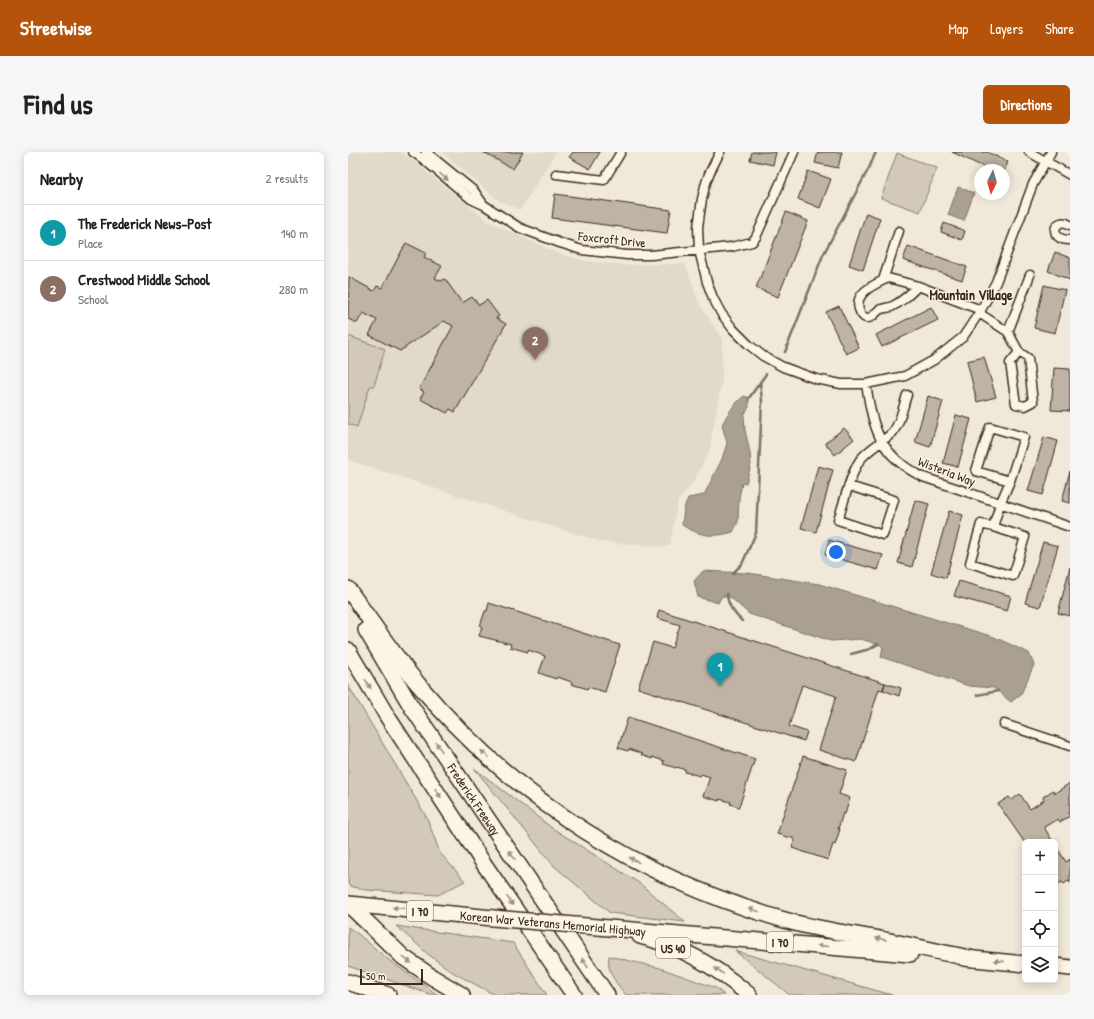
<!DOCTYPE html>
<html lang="en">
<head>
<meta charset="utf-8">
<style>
  body { margin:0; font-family:"Patrick Hand",sans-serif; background:#f6f6f6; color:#202124 }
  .controls { position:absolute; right:12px; bottom:12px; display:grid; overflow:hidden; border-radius:6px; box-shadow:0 2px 10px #0003 }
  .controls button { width:36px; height:36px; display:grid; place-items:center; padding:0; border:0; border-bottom:1px solid #e0e0e0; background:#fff; color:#202124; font:20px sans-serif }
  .compass { position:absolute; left:626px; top:12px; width:36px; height:36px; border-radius:50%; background:#fff; box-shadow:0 2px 10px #0003; rotate:185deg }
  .scale { position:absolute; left:12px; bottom:10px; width:63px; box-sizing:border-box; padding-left:4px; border:2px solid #3b2a1e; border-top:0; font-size:11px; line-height:14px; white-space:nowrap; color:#3b2a1e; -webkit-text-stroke:3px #fcf5e5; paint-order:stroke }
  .you { position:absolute; left:488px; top:400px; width:14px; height:14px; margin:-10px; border:3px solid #fff; border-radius:50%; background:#1a73e8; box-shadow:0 0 0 6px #1a73e833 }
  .badge { display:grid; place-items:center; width:26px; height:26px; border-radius:50%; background:#b45309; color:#fff; font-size:13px; font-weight:700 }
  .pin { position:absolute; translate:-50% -33px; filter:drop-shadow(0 1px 2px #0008) }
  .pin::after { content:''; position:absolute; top:21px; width:14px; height:12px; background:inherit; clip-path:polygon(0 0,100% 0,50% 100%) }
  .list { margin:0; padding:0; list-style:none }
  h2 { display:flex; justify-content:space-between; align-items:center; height:52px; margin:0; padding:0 16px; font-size:17px }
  h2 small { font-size:13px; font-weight:400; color:#757577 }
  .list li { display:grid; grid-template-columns:26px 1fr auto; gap:12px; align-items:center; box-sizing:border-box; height:56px; padding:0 16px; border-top:1px solid #e0e0e0 }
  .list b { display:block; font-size:15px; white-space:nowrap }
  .list p { margin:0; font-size:13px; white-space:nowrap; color:#757577 }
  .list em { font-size:13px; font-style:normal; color:#757577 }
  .icon { flex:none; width:22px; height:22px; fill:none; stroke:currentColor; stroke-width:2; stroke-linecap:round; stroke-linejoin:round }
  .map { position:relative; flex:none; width:722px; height:843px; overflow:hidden; border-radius:6px }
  header { display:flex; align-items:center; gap:24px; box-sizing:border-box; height:56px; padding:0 20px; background:#b45309; color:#fff }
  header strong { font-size:19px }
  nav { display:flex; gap:22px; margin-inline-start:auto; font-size:14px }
  .intro { display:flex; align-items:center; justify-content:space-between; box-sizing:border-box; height:96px; padding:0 24px }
  h1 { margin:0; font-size:28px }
  .button { padding:10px 18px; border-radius:6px; background:#b45309; color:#fff; font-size:14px; font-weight:700 }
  main { display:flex; gap:24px; padding:0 24px }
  aside { flex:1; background:#fff; border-radius:6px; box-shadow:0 2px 10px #0003 }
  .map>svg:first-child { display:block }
</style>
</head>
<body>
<header>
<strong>Streetwise</strong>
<nav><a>Map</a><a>Layers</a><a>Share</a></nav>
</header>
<div class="intro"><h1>Find us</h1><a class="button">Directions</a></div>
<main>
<aside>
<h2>Nearby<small>2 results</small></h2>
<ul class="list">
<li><span class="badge" style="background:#0f9aa8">1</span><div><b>The Frederick News-Post</b><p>Place</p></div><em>140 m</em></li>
<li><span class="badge" style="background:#8d6e63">2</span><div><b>Crestwood Middle School</b><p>School</p></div><em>280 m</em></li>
</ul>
</aside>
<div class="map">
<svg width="722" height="843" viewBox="0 0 722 843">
  <rect width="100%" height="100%" fill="#f0e9d9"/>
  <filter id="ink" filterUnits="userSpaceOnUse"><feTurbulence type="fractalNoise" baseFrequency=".025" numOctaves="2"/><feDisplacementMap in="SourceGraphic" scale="8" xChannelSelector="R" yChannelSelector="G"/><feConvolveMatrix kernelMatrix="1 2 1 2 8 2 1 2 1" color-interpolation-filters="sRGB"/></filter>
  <g filter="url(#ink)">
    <path fill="#e1d9c9" d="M0,0H54L140,69L209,101L239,109L277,113L337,112L352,153L374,187V228L361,300L344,332L330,349L322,393L315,395L253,390L0,308Z
      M94,0H208L172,58L150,48Z"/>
    <path fill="#d2c9ba" stroke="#867a6c" d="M549,1L589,16L572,60L533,46Z
      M0,184L37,197L26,234H22L9,275L0,272Z
      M0,533L79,666L92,701L117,729L90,743L18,738L2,734L0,732Z
      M126,616L204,676L291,731L337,770L262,761L206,714Z
      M48,774L165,791L199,843H147L106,821L81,803Z
      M0,775L10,782L42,809L90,843H84L0,814Z
      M387,799L544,843H441L437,839Z
      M261,804L312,816L368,836L376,843H278C269,832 258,820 261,804Z"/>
    <path fill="#aaa091" stroke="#7e7163" d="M610,35L626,41L616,69L600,63Z
      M396,244L401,246V255L396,263L397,278L402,301L403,313L398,331H394L391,346L390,370L385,380C364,386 352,384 334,373L336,356L340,346L356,343L374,307L379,291L374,273C379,262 386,252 396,244Z
      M355,419L400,421L471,432L646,485L681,501L686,513L673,542L663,550L658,546L646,536L621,534L533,505L535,494L513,487L483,489L401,462L382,445L374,444L370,451L350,445L346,429Z"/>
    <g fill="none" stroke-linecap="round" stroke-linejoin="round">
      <path stroke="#7e7163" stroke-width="2.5" d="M437,200L475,103L521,16L528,0
        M401,246L418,222
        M385,422L386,420L394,412L408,381L414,249L412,230
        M379,442C379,452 387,463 394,469
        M503,502L522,497L530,492
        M629,543L650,539"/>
    </g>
    <path fill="#beb3a4" stroke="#3b2a1e" d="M135,0H175L165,17Z
      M225,0H252L242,17L221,5Z
      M404,0H428L425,13L402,8Z
      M470,0H494L490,16L467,11Z
      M604,0H639L660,10L656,19V18H642Z
      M460,19L483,27L472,56L450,47Z
      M207,42L323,58L319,81L204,66Z
      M438,60L460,69L430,145L408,136Z
      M518,61L532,66L515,118L501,113Z
      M596,71L617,79L614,88L593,80Z
      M58,91L78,101L76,105L94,114L87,126L93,129L97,127L114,151L124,145L131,153L139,148L151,164L148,166L158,172L107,260L102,257L99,261L72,247L76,240L71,237L105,174L96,169L52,199L21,183L29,168L15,161L9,171L0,167L1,125L26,139L29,134L34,136Z
      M560,94L619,115L614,128L555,108Z
      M707,100L722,106V128L700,119Z
      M696,133L717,138L707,181L686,176Z
      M491,154L511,196L498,202L478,160Z
      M583,155L590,168L534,195L528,183Z
      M636,205L648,245L629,250L619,209Z
      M706,216L722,217V259L703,258Z
      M580,244L595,249L582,295L567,290Z
      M608,263L623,267L610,315L595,311Z
      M496,276L506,287L487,303L477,291Z
      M696,285L710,289L695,343L680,339Z
      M470,314L485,318L468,380L453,376Z
      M722,319V351L714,349Z
      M567,348L581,352L564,415L550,411Z
      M601,359L615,363L598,426L583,421Z
      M481,388L535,403L530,418L477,403Z
      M695,390L710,394L692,455L677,451Z
      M722,415V464L710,461Z
      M611,429L663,444L659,459L606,444Z
      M141,451L272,493L257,540L240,535V537L223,532L224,530L209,525L208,527L191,521L197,504L180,498V500L162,495L163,492L131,484L134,474H132L137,459H139Z
      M311,458L537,531L535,538L531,537L508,610L471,598L488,544L454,533L441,574L459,580L456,589L290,536L305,490L324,496L332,473L309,466Z
      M537,531L553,536L551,544L535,538Z
      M280,565L407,607L391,655L382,652L383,650L371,647V649L355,644L362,625L353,622L352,624L337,620L338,618L329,615L328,616L315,612L316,609L304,605V607L293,603L294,602L281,597L280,599L270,596Z
      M455,604L499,618L491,642L502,646L497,662L495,661L490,677H492L487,693L485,692L480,708L444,696L447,687L429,682Z
      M722,631V660L720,661L722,664L712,670L710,667L696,675L705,690H677V691L650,652L661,645L664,648L672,642L682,657L696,648L695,645L705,638L707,641Z
      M707,693L718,710L722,707V731L720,729L716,732L714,730L710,732L707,729Z"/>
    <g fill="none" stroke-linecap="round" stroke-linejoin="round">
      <g stroke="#3b2a1e" stroke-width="11">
        <path id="street" d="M65,0L75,7L123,47L136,53L172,76L212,91L234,98L279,103H303L383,95L404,90L408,85L446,0
          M78,0L126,39L135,52
          M372,0L361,22L357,34L354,47L350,75L351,98L359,130L365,146L373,161L385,177L401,193L415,204L435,215L468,227L493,232H518L557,224L586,208L615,185L633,158L648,130L685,32L703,0
          M681,0L722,23
          M208,22L256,28L273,0
          M722,73C707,63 698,88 722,88
          M540,126L570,134C562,142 554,150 543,155C539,156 535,156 531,158C527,161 524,167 518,166C514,165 512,160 511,157C506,140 528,132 540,126Z
          M535,128L551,79
          M570,134L633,158
          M631,161L660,180L671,200L680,206L685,250L677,254L668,252L662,211L671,200
          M660,180L682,123
          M518,232C525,276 531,304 575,325L722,375
          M501,334L546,348L535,383L490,368C496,351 502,322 512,308C521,296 535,290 545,280C553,270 555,254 559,243
          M645,375L633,372L622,411L665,424L677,385L645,375L652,352L662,329L628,319L642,275L676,285L662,329
          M656,572L722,594"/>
      </g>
      <g stroke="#3b2a1e" stroke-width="18">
        <g id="highway">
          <path d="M0,437C23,469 45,502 70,532C167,648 294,728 440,769C472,778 504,782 537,788C566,794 596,801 626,807"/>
          <path id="s1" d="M18,478L63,554L259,843"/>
          <path d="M0,498L39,564L136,712L226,843"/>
          <path d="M0,752L55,805L84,825L114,843"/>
          <path d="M0,752L145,766"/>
          <path d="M238,774L562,802"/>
          <path d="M292,784C333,794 370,816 401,843"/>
          <path d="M616,806L677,812"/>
          <path d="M707,814L722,816"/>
          <path d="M0,830L40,843"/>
        </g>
      </g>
      <use href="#street" stroke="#fcf5e5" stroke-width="8"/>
      <use href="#highway" stroke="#fcf5e5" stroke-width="15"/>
      <g stroke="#3b2a1e" stroke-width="18" stroke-linecap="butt">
        <path id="highway-bridge" d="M145,766L238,774"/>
      </g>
      <use href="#highway-bridge" stroke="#fcf5e5" stroke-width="15"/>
    </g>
    <defs><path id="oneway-solid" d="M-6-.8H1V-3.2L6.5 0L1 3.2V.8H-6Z"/></defs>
    <g fill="#9c9082">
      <use href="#oneway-solid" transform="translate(96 25) rotate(40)"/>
      <use href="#oneway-solid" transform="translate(20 532) rotate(59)"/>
      <use href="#oneway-solid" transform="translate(91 595) rotate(-124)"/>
      <use href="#oneway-solid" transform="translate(137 602) rotate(-138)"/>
      <use href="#oneway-solid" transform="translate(90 641) rotate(57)"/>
      <use href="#oneway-solid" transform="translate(164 703) rotate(-124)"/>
      <use href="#oneway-solid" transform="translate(286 708) rotate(-152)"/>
      <use href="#oneway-solid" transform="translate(162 749) rotate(55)"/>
      <use href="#oneway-solid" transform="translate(50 756) rotate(-175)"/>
      <use href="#oneway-solid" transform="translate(406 758) rotate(-163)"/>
      <use href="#oneway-solid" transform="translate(533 787) rotate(-170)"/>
      <use href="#oneway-solid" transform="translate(475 794) rotate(-175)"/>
      <use href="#oneway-solid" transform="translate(59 808) rotate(36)"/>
      <use href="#oneway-solid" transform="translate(651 809) rotate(-175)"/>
      <use href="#oneway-solid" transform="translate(237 811) rotate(-124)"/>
      <use href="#oneway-solid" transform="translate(371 819) rotate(-145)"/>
    </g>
  </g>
  <g text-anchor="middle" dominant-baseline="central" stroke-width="3" stroke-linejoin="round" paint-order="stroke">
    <g fill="#fcf5e5" stroke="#75675a" stroke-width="1">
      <rect x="59" y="749" width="26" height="20" rx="3"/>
      <rect x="419" y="780" width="26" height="20" rx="3"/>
      <rect x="308" y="786" width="34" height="20" rx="3"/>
    </g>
    <g font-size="12" font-weight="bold" fill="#3b2a1e">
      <text x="72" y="759">I 70</text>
      <text x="432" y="790">I 70</text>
      <text x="325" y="796">US 40</text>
    </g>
    <g font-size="13" fill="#3b2a1e" stroke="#fcf5e5">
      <text transform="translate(264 87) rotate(6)">Foxcroft Drive</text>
      <text transform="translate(599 319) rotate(21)">Wisteria Way</text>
      <text stroke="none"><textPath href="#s1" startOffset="201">Frederick Freeway</textPath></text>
      <text transform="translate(205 771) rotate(5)">Korean War Veterans Memorial Highway</text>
    </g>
    <g font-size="14" font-weight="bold" fill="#3b2a1e" stroke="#fcf5e5">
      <text x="623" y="142">Mountain Village</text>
    </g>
  </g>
</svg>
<div class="controls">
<button>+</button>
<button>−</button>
<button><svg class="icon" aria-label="locate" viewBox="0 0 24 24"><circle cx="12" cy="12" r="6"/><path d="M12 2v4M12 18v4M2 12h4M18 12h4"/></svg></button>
<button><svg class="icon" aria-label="layers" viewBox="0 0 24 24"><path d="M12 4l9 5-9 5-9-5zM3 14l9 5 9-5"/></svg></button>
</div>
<svg class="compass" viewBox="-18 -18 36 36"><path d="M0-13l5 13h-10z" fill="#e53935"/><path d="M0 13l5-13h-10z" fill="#757577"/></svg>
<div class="scale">50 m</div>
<div class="you"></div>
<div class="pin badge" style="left:372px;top:534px;background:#0f9aa8">1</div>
<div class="pin badge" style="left:187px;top:208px;background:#8d6e63">2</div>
</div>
</main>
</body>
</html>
